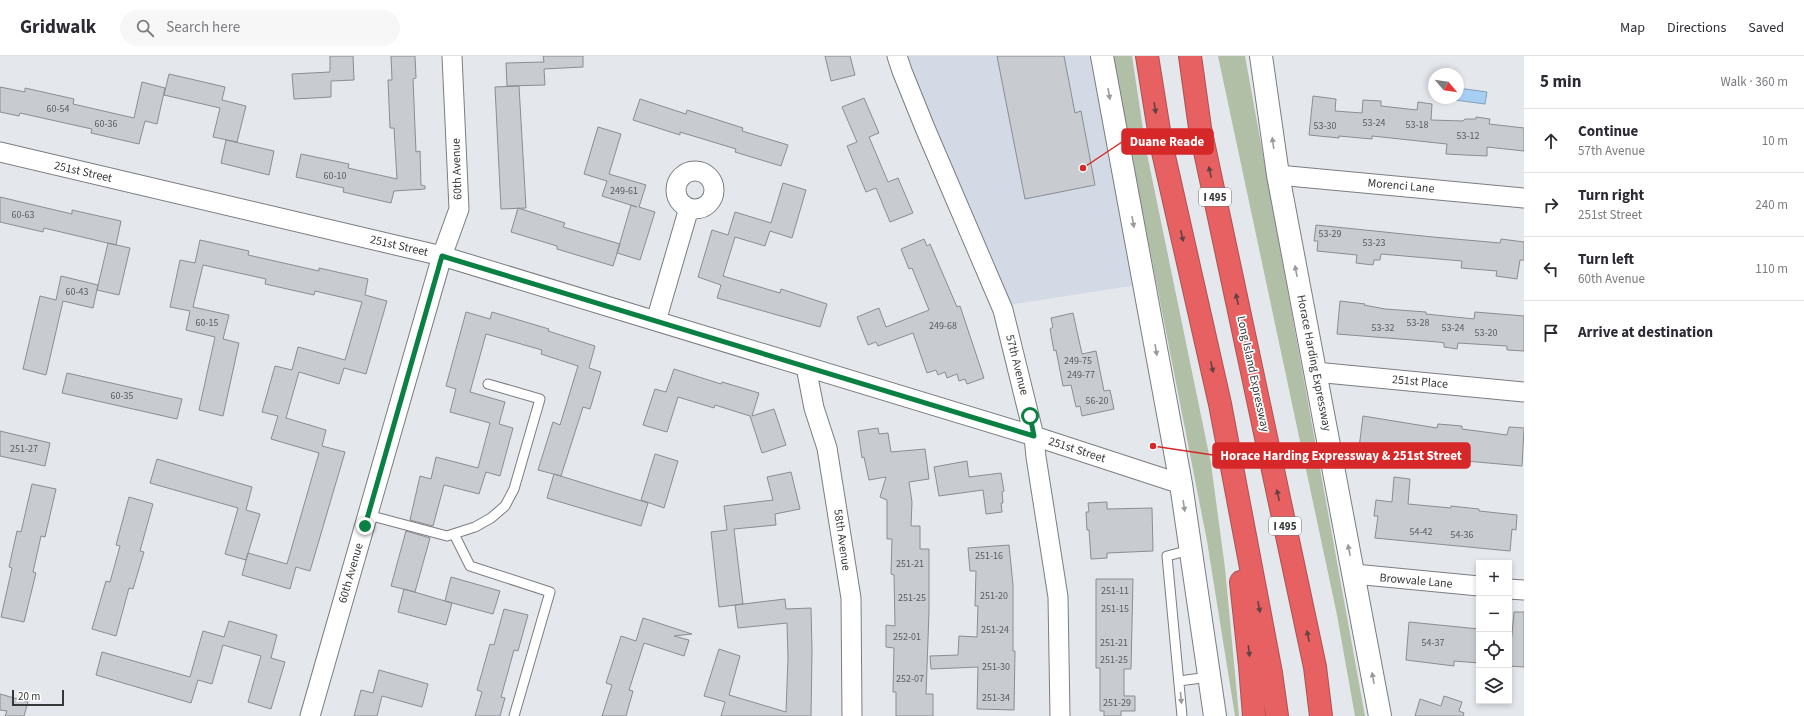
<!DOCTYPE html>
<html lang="en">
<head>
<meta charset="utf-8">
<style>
  body { margin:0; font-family:"Source Sans 3",sans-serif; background:#f7f7f7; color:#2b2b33 }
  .controls { position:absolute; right:12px; bottom:12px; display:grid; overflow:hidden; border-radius:0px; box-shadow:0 2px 6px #0003 }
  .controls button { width:36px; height:36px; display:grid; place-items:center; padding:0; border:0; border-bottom:1px solid #e1e1e2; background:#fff; color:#2b2b33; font:20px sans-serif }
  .compass { position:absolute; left:1428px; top:12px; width:36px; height:36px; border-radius:50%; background:#fff; box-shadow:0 2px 6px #0003; rotate:119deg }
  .scale { position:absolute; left:12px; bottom:10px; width:52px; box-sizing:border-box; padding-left:4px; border:2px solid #363739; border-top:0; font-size:11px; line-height:14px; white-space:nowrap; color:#363739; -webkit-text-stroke:3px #fff; paint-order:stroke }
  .stop { position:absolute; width:12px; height:12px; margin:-9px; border:3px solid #0b8043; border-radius:50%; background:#fff }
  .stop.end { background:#0b8043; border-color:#fff; box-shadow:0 1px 4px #0008 }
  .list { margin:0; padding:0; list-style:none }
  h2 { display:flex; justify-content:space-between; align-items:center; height:52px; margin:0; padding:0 16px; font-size:17px }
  h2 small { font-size:13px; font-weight:400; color:#7c7c81 }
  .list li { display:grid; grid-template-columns:26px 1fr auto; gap:12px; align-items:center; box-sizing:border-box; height:64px; padding:0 16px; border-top:1px solid #e1e1e2 }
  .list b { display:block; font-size:15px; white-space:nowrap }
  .list p { margin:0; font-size:13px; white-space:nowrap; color:#7c7c81 }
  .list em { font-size:13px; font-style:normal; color:#7c7c81 }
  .icon { flex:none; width:22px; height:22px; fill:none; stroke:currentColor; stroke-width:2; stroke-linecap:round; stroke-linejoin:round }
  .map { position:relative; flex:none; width:1524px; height:660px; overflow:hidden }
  header { display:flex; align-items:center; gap:24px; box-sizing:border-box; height:56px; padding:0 20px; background:#fff; border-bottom:1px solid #e1e1e2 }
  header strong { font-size:19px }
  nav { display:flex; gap:22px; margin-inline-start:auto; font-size:14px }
  .search { width:280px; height:36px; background:#f7f7f7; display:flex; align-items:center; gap:10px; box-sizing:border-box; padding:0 14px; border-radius:22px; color:#7c7c81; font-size:15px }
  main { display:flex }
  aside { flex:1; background:#fff }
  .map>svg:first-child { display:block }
</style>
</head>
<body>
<header>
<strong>Gridwalk</strong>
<div class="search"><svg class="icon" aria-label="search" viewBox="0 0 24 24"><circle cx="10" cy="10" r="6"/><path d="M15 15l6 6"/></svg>Search here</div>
<nav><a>Map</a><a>Directions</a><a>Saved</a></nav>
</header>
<main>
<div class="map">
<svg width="1524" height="660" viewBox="0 0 1524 660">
  <rect width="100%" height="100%" fill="#e4e7ec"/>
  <path fill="#d3dae5" d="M899,0H1112L1157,226L1001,250Z"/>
  <path fill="#b0bfa5" d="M1112,0H1132L1146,93L1211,408L1225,512L1239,660H1235L1207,485Z
    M1218,0H1245L1365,660H1355L1337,559Z"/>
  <path fill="#a7cef3" stroke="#85a1bb" d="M1458,32L1487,36L1485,48L1455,44V42H1458Z"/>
  <path fill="#c8cbd0" stroke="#8a8d91" d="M330,0H353L354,24L331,25V41L294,43L292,18L330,16Z
    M391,0H415L416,22L413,23L416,96L420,95L421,129L425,130V133L394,135L391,147L343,136L344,132L296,121L301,98L349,108L348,112L397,123L394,72H390L388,24H392Z
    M543,0H583V11L544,13L545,29L507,30L506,7L544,6Z
    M825,0H850L855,19L831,25Z
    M997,0H1064L1075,57L1081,55L1095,129L1025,143Z
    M169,18L225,31L222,44L246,50L237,86L213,81L220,52L164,39Z
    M142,26L165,32L157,68L145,65L139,88L91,77L92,73L20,57L19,60L0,56V31L25,36V32L74,43L73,48L134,62Z
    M519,30L526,152L501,153L495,31Z
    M1313,40L1336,43L1335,55L1362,57L1363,44L1381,45V50L1417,54L1418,46L1432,48L1431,64L1463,65L1465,63H1476V61L1490,63L1489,68L1524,72V95L1487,91V100L1465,99L1446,98L1447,88L1372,80V83L1339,80V82L1309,79Z
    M864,42L879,77L869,81L888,126L898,122L913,157L890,166L876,132L866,136L847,90L857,86L842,51Z
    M640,43L686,58L687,54L743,72L742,75L788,89L781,110L735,96L736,93L680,76V79L633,64Z
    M598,71L621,78L609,118L646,129L639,151L655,156L640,204L617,197L631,149L637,151L602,140L607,125L584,118Z
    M226,84L274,95L269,119L221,107Z
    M783,127L806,134L792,182L770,175L765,190L735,181L723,220L780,237L781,233L827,248L820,271L717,242L721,229L698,221L712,174L728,179L735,156L771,167Z
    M0,141L72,158V154L121,165L116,189L44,172L43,176L0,166Z
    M518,152L565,167L563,171L620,188L613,210L557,193V190L511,176Z
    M1316,169L1433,181L1500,187L1501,183L1524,186V204H1520L1517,223L1496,220L1497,215L1461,212L1462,205L1381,198L1380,204H1374L1373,209L1356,207L1357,199L1317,195L1318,185H1314Z
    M924,183L927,190L930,188L957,251L960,250L984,322L967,328L965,323L959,325L957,318L947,322L945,316L938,319L936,314L927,317L913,277L878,290L876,286L868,289L857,261L879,252L886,271L929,254L912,212L909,213L901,193Z
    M200,184L249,195L248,199L319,215V212L368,223L365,239L387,245L366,318L344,312L339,328L299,316L286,362L326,374L322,390L345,396L310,515L296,511L290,533L242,519L248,497L287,508L319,397L271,383L278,360L262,356L275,310L292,314L298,291L345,304L362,246L315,235L314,239L265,228L266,223L203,209L193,251L229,259L223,283L239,287L223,360L199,354L215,281L186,274L190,255L170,251L180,204L195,207Z
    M108,187L130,192L119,239L97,234Z
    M61,220L98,229L93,252L63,245L46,319L23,313L40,240L56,244Z
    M1340,245L1365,248L1364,249L1385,253L1426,256V258L1474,263L1475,256L1524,260V295L1507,294V290L1458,287L1457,293L1444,291V287L1438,286L1337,278Z
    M466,256L490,263L492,256L549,273L548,275L595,290L589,312L601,316L590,353L583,351L561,420L538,414L553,366L560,369L578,310L541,298L542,294L486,278L470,336L505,346L499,368L513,372L500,420L486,416L479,438L444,429L433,470L410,464L420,420L431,423L436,401L478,412L490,367L450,356L456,333L446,330Z
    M1073,257L1082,298L1096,295L1104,335L1110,334L1114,353L1082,360L1080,350L1076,351L1071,329L1063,330L1056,294L1054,295L1050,273L1053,271L1051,262Z
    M674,313L721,328L722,326L759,337L752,360L774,353L786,389L762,397L750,360L715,349L714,352L678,341L667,376L643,369L655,333L666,336Z
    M67,317L182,343L177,363L62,337Z
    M1363,360L1437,372L1438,368L1462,370V373L1507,379L1509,371L1524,372L1522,410L1466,405L1467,392L1420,388H1413L1412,392L1381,389L1380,395L1359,392Z
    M878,372L879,378L888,377L891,396L925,393L929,423L909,426L912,446L911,470H920V493H929V556L926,638H933V660H896V636H893L894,592L886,591V569L895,570L894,519L891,518L892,483H887V444L880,441L886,421L869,424L864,401L862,402L858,375Z
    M0,375L50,387L45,410L0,400Z
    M655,398L678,405L664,452L641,444Z
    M157,403L252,431L246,454L260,458L246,504L225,498L238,452L150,427Z
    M967,405L969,421L1001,417L1004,435L1002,436L1003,447H1001L1002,456L986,458L983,434L939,440L934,411Z
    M791,416L800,453L775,458L776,469L734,473L743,548L719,551L711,476L727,474L724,450L773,444L767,421Z
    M554,418L648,447L641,470L547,442Z
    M1394,421L1410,423L1408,448L1451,452V450L1479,453V455L1517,459L1516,474L1512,473L1510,495L1375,482L1378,460H1374L1376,444L1392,446Z
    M32,428L56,433L45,481L41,480L33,516L36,517L24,566L1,561L12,512L9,511L17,475L21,476Z
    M129,441L153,448L140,495L144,496L133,533L129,532L116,580L92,573L106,525L110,526L120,490L116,489Z
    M1107,446V453L1152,452L1153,495L1107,497V502L1091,503L1089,474H1087L1086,456H1089L1088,447Z
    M406,475L430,482L415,536L391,530Z
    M1009,489L1013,529V595H1015L1014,654L977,653L978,611L931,613L930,600L958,599L959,580L977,581L978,550H975L976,515H970L968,492Z
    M451,521L500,535L493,558L445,545Z
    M1096,523H1133L1131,613H1124V640H1135V655H1121V660H1104V655H1100V612H1096Z
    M404,533L452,547L446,569L398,556Z
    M785,543L786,553L811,552L812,595L811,660H721L725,646L704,640L719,593L740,600L729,639L786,656L788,602L787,567L738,572L735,549Z
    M504,553L528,559L518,595L514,594L501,641L505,642L500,660H475L482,636L477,634L490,588L494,589Z
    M1514,556H1524V611L1509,610Z
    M643,562L692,578L674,580L689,584L684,600L644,587L629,634L633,635L626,660H602L612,629L606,627L621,580L636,585Z
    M229,565L277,579L271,602L285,606L271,653L248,646L261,600L223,589L212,628L198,624L191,647L96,619L102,596L190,621L203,575L224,581Z
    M1409,566L1479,573V607L1454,605V610L1406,604Z
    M379,614L428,628L422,651L382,640L377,660H354L361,634L373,637Z
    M0,638L28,646L24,660H5L7,655L0,654Z
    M1444,640L1462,646L1459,655L1464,657L1463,660H1415L1420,643L1441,650Z"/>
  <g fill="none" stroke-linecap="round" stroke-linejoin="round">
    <g stroke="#7a7d81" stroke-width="11">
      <path id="lane" d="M368,459L447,480L475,471L491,462L505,450L514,433L540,343L488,328
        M454,478L470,510L550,536L514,660
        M1179,625L1209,621
        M1182,660L1167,500L1190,494"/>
    </g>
    <g stroke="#7a7d81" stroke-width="21">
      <path id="street" d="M897,0L902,15L925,72L1003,254L1034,380L1036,401L1058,541L1060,660
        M0,96L442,200L1034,380L1181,428
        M676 134a19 19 0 1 1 38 0a19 19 0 1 1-38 0Z
        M1278,119L1524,142
        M656,265L689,152
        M806,311L814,352L827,392L851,542L852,660
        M1315,316L1524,336
        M1354,518L1479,530
        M1509,533L1524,534
        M310,660L442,200L459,153L452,0"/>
    </g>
    <g stroke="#7a7d81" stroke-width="24">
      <path id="secondary" d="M1102,0L1181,428L1215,660
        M1261,0L1278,119L1380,660"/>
    </g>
    <g stroke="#aa5254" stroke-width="24">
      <path id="highway" d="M1147,0L1161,87L1220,348L1271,617L1277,660
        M1190,0L1200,72L1315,611L1321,660
        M1241,526L1250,610L1254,660"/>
    </g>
    <use href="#lane" stroke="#fff" stroke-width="9"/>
    <use href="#street" stroke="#fff" stroke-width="19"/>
    <use href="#secondary" stroke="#fff" stroke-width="22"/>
    <use href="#highway" stroke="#e86162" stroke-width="22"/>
  </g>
  <defs><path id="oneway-solid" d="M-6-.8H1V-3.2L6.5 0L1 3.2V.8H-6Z"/></defs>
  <g fill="#9a9b9c">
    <use href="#oneway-solid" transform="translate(1109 38) rotate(80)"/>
    <use href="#oneway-solid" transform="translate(1273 87) rotate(-98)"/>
    <use href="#oneway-solid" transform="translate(1133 166) rotate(80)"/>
    <use href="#oneway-solid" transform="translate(1296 215) rotate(-101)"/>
    <use href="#oneway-solid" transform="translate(1156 294) rotate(80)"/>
    <use href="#oneway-solid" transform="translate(1184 450) rotate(81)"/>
    <use href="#oneway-solid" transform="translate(1349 494) rotate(-101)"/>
    <use href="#oneway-solid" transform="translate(1373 622) rotate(-100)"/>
    <use href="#oneway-solid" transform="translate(1181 642) rotate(85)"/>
  </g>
  <g fill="#624243">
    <use href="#oneway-solid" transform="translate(1155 52) rotate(81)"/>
    <use href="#oneway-solid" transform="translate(1210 116) rotate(-102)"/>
    <use href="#oneway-solid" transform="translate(1182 180) rotate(77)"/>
    <use href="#oneway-solid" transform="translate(1237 243) rotate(-102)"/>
    <use href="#oneway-solid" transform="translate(1212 311) rotate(77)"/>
    <use href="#oneway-solid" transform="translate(1278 439) rotate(-102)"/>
    <use href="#oneway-solid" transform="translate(1259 551) rotate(79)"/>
    <use href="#oneway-solid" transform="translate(1308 580) rotate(-102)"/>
    <use href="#oneway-solid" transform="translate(1249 595) rotate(83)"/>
  </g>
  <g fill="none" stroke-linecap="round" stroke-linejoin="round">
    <path stroke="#0b8043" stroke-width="5" d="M365,470L442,200L1034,380L1030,360"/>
  </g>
  <g text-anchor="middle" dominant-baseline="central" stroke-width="3.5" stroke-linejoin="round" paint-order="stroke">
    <g font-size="10" fill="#5a5c5f">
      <text x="58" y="53">60-54</text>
      <text x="1374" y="67">53-24</text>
      <text x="106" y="68">60-36</text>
      <text x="1417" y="69">53-18</text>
      <text x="1325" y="70">53-30</text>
      <text x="1468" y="80">53-12</text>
      <text x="335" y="120">60-10</text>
      <text x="624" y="135">249-61</text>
      <text x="23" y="159">60-63</text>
      <text x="1330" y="178">53-29</text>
      <text x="1374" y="187">53-23</text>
      <text x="77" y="236">60-43</text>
      <text x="207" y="267">60-15</text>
      <text x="1418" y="267">53-28</text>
      <text x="943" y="270">249-68</text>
      <text x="1383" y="272">53-32</text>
      <text x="1453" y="272">53-24</text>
      <text x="1486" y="277">53-20</text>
      <text x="1078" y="305">249-75</text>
      <text x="1081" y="319">249-77</text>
      <text x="122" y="340">60-35</text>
      <text x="1097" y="345">56-20</text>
      <text x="24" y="393">251-27</text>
      <text x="1421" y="476">54-42</text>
      <text x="1462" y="479">54-36</text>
      <text x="989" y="500">251-16</text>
      <text x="910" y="508">251-21</text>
      <text x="1115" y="535">251-11</text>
      <text x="994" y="540">251-20</text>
      <text x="912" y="542">251-25</text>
      <text x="1115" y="553">251-15</text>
      <text x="995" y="574">251-24</text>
      <text x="907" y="581">252-01</text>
      <text x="1114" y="587">251-21</text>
      <text x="1433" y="587">54-37</text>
      <text x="1114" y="604">251-25</text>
      <text x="996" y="611">251-30</text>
      <text x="910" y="623">252-07</text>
      <text x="996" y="642">251-34</text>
      <text x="1117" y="647">251-29</text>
    </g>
    <g fill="#fff" stroke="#727374" stroke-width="1">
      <rect x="1199" y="132" width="32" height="18" rx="3"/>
      <rect x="1269" y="461" width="32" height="18" rx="3"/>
    </g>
    <g font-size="11" font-weight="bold" fill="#363739">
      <text x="1215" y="141">I 495</text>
      <text x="1285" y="470">I 495</text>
    </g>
    <g font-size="12" fill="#363739" stroke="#fff">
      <text transform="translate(457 113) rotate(-92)">60th Avenue</text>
      <text transform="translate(83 116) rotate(13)">251st Street</text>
      <text transform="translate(1401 130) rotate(5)">Morenci Lane</text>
      <text transform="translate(399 190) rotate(13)">251st Street</text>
      <text transform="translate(1314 307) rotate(79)">Horace Harding Expressway</text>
      <text transform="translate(1017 309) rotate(76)">57th Avenue</text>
      <text transform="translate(1253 318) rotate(78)">Long Island Expressway</text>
      <text transform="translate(1420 326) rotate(5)">251st Place</text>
      <text transform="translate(1077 394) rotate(18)">251st Street</text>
      <text transform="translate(842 484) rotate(82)">58th Avenue</text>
      <text transform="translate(351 517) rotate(-74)">60th Avenue</text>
      <text transform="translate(1416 525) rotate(5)">Browvale Lane</text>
    </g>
  </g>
  <path fill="none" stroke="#d62828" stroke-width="1.5" d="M1083 112L1122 86M1153 390L1213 399"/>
  <g fill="#d62828" stroke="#fff" stroke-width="1.5">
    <circle cx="1083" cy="112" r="4"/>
    <circle cx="1153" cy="390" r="4"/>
  </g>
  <g fill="#d62828" stroke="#d62828" stroke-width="1.5">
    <rect x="1122" y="73" width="91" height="25" rx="4"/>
    <rect x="1213" y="387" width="257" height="25" rx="4"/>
  </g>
  <g font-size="13" text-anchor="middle" font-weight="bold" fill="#fff">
    <text x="1167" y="90">Duane Reade</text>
    <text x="1341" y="404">Horace Harding Expressway &amp; 251st Street</text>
  </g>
</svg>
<div class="controls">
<button>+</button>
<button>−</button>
<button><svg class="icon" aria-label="locate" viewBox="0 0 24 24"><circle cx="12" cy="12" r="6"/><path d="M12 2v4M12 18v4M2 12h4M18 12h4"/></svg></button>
<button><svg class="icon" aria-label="layers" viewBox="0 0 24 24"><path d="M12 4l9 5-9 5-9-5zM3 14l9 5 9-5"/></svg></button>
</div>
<svg class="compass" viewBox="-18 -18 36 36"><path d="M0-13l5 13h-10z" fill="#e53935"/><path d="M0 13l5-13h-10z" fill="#7c7c81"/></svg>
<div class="scale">20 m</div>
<div class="stop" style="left:1030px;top:360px"></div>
<div class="stop end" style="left:365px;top:470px"></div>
</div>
<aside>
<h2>5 min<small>Walk · 360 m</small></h2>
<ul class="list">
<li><svg class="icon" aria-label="ahead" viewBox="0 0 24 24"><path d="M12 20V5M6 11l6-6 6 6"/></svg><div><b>Continue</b><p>57th Avenue</p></div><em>10 m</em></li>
<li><svg class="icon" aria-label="right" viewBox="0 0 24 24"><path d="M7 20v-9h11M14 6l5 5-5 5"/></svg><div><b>Turn right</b><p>251st Street</p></div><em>240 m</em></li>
<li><svg class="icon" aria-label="left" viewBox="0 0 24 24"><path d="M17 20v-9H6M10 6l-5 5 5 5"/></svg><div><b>Turn left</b><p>60th Avenue</p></div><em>110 m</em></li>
<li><svg class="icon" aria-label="arrive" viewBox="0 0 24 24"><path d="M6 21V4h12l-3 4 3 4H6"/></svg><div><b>Arrive at destination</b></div></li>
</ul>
</aside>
</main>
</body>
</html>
